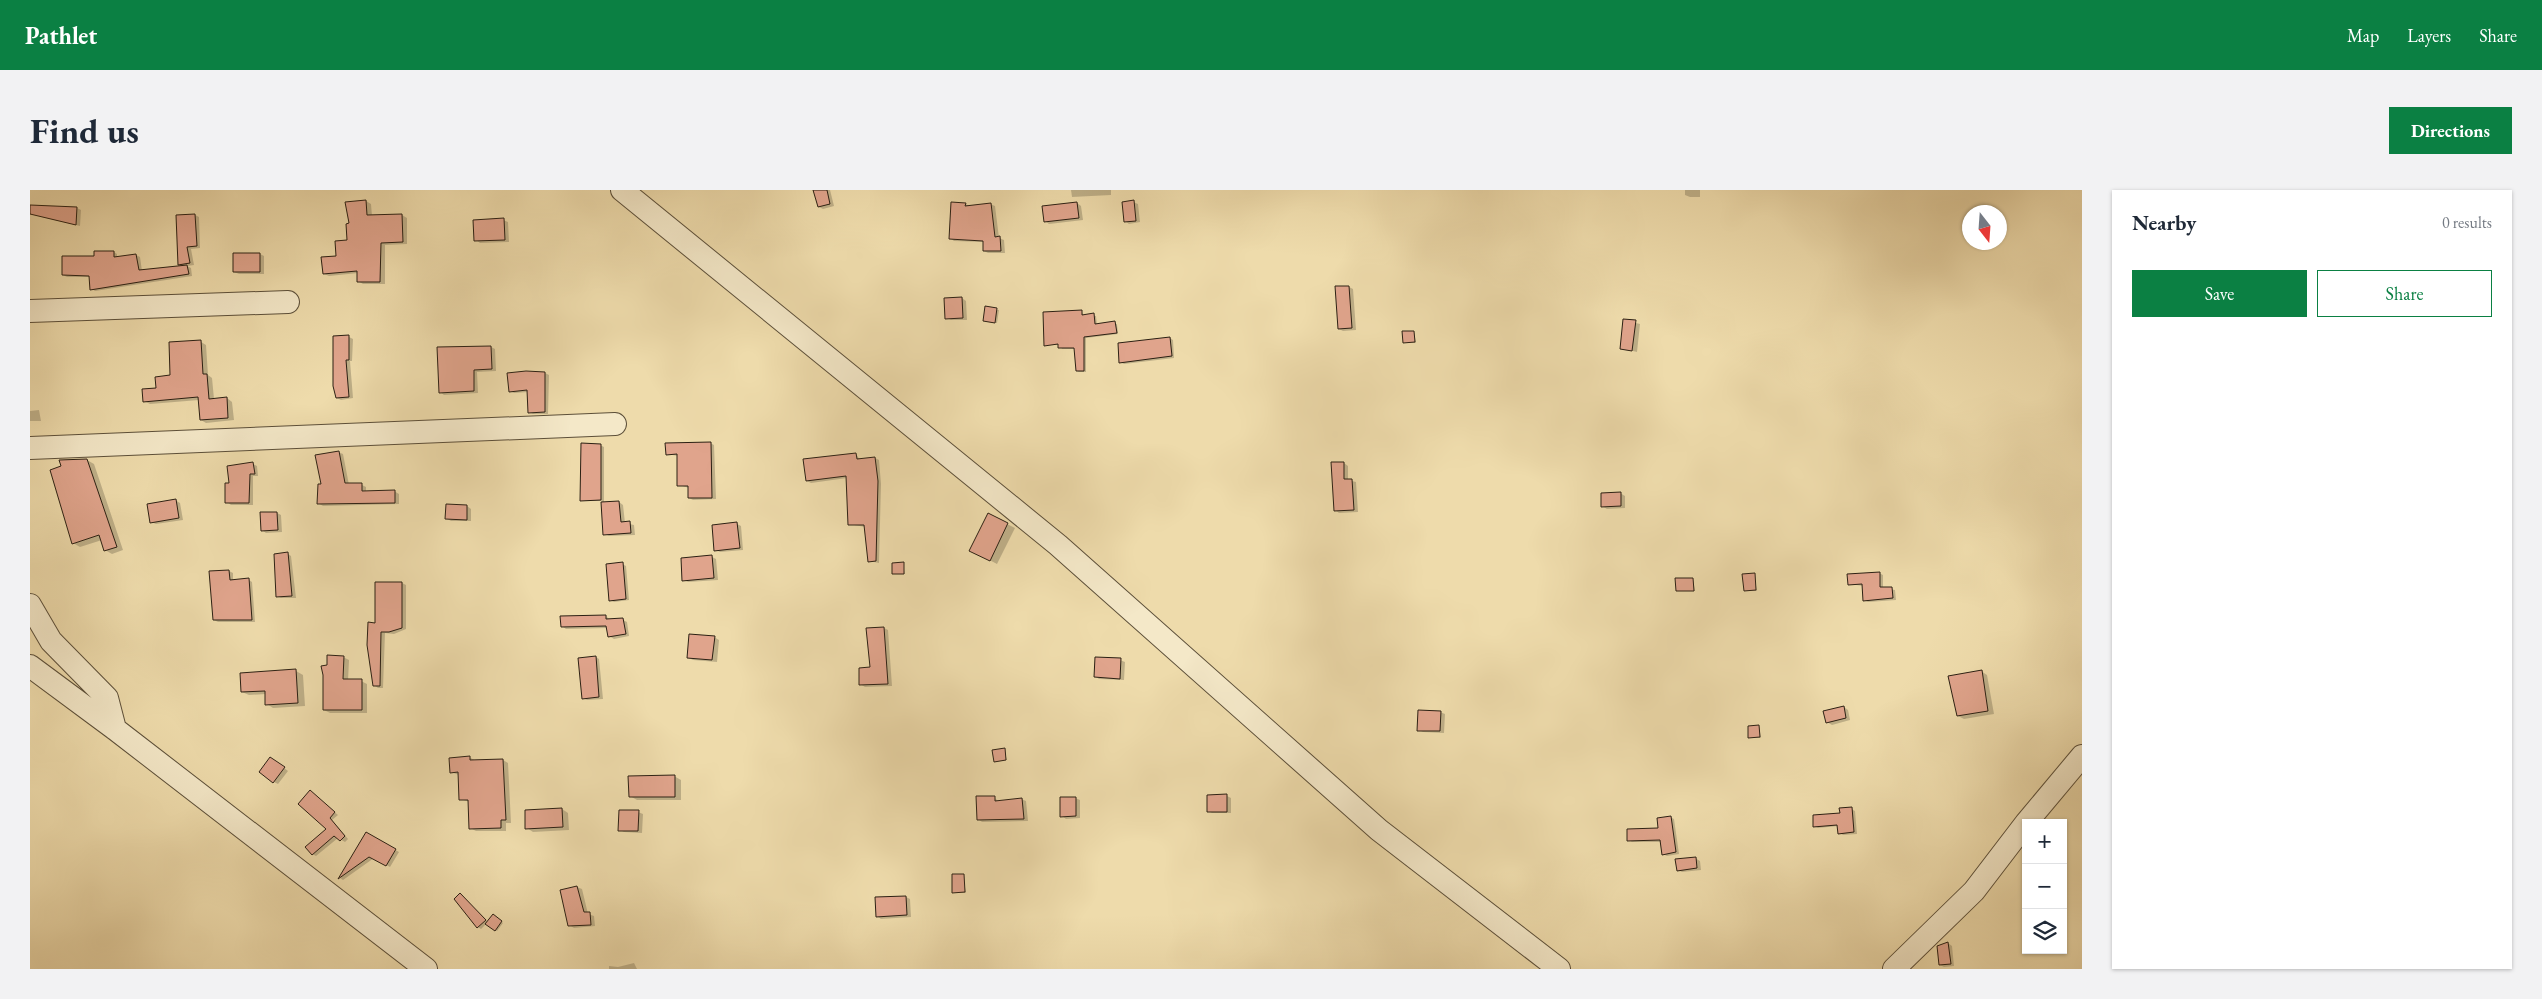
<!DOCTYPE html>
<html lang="en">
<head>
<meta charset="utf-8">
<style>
  body { margin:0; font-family:"EB Garamond",serif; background:#f2f2f3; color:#1f2937 }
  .controls { position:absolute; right:15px; bottom:15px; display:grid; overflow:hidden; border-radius:0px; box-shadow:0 1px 4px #0004 }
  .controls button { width:45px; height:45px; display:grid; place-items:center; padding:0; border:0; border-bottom:1px solid #e0e1e3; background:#fff; color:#1f2937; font:25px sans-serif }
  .compass { position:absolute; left:1932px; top:15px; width:45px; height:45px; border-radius:50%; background:#fff; box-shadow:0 1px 4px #0004; rotate:163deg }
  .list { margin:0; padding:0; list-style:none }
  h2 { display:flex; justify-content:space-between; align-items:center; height:65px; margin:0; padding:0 20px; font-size:21px }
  h2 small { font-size:16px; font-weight:400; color:#747a83 }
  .actions { display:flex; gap:10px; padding:15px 20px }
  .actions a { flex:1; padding:11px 0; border:1px solid #0b8043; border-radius:0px; text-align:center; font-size:18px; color:#0b8043 }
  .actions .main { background:#0b8043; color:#fff }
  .icon { flex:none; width:28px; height:28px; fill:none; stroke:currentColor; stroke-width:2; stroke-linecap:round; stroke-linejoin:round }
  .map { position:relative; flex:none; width:2052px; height:779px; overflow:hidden; border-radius:0px }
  header { display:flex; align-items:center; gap:30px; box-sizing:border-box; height:70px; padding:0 25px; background:#0b8043; color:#fff }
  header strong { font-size:24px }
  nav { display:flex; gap:28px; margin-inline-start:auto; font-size:18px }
  .intro { display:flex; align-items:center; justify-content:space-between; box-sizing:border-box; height:120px; padding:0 30px }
  h1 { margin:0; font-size:35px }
  .button { padding:12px 22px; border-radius:0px; background:#0b8043; color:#fff; font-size:18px; font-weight:700 }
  main { display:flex; gap:30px; padding:0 30px }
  aside { flex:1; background:#fff; border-radius:0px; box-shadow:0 1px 4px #0004 }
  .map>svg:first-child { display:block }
</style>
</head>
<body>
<header>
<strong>Pathlet</strong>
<nav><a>Map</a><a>Layers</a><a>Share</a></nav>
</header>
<div class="intro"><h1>Find us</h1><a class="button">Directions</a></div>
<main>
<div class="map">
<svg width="2052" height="779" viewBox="0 0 2052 779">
  <rect width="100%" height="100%" fill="#eedbab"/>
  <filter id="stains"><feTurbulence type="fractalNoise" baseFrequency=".004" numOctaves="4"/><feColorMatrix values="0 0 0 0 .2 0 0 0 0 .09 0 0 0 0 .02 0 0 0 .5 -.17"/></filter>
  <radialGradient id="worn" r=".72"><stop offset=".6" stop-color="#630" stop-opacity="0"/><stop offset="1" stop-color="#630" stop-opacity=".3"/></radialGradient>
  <path fill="#0003" d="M785,0H800L804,16L793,19L789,17Z
    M1041,0H1081V5L1042,7Z
    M1655,0H1670V7H1660L1655,5Z
    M336,11L341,14L342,26L372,25L377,28V54L355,55V94H333L328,91V83L299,86L294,84L319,51L320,35Z
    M1103,12L1108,14L1110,32L1099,34L1095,31Z
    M1047,13L1051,16L1053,30L1019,34L1015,31Z
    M935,14L940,16L960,14L965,16L969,48L974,50L975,63H958L954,61V52L924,51L920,48Z
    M0,16L47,18L51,20L50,36L0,24Z
    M165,25L169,27L170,58L161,59L164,75L157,76L161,78L162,86L65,101L62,99L60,87H37L33,85L65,68L84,62L87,64V68L106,65L110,67L112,81L153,76L149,74Z
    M473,30L478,32L479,52L450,53L446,50Z
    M230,64L234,66V84H209L204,82Z
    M1319,97L1323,99L1326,140L1313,141L1309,139L1306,98Z
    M932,108L936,111L937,130H921L917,128Z
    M956,118L969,120L967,133L956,131Z
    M1052,122L1054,126H1066L1067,135L1087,134L1088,144L1056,148V182H1049L1047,181L1045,159H1032L1030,155H1015Z
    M1594,130L1610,134L1607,162L1591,158Z
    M1384,142L1386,153L1374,152Z
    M319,147L323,149L322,171H320L323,208L311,210L307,208Z
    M1140,148L1143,150L1144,168L1094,174L1090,172L1089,154Z
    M171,152L176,155L178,185L182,188L184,209L197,208L202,212L204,230L176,233L171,230L169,210L120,214L114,211L142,187Z
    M461,157L465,159L466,181L447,182L448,203L414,205L410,202Z
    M515,183L519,185L518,224H503L499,222L498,202L484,203L480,201Z
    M9,220L11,231H0V221Z
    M680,253L684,255L686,309L663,310L659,308V298L649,295L648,266L637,264Z
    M570,255L574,257V313L589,312L593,315L595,333L604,335L605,345L579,346L575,344L572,311H551Z
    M308,262L313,264L319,295H332L336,297V302L364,301L369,304V314L293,316L288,313L293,295Z
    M826,264L830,270L845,268L849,270L851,294L849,373L839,371L835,337L819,334L817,288L781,293L777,291Z
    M57,270L64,274L93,360L82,364L75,360L72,350L50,357L43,353Z
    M1314,273L1318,276V290L1326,292L1328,322L1309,323L1305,320Z
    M223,274L227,276L228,286H223V315H201L197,312L201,294Z
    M1590,303L1595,306V318L1577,319L1572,316Z
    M145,310L150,313L153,330L126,334L121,332Z
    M417,315L437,316L441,319V331H421L416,328Z
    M247,323L251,325L252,342L236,343L232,340Z
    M959,325L985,338L967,374L948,364Z
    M707,334L711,336L713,360L690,362L686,360Z
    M258,364L261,366L266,408H251L247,406Z
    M682,367L686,369L688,390L658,392L654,390Z
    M592,374L596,376L599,410L584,412L580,410Z
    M873,374L875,384L863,383Z
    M199,381L203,383V391L219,390L222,392L225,432H188L184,430L181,382Z
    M1849,383L1853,385V398L1865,400L1866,410L1838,412L1834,410L1833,396L1819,394Z
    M1724,384L1727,401H1717L1715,400Z
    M1663,389L1665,401H1647Z
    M372,393L376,395V439L364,444L355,443L353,498H348L344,495L346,434Z
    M576,426L580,430H593L597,432L599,446L584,449L579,446L578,438L536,439L532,436Z
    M854,438L858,440L862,496L835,497L830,494L841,478Z
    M684,447L689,450L687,472L663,470L659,468Z
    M313,467L319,470L318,491H331L337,494V523H300L294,520L298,476Z
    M566,467L569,469L573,509L557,510L553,508Z
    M1090,470L1095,472L1094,490L1069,489L1065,486Z
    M266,481L273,485L275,516L243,518L237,514L236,504L219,505L212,502L211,484Z
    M1951,481L1957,485L1964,524L1934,529L1928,526Z
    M1814,517L1818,520L1820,530L1802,535L1797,532Z
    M1410,522L1415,524L1414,543L1393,542L1389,540Z
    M1729,536L1731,548L1719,547Z
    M974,560L977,570L965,571Z
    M439,567L446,571L473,570L478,573L481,633H476V641H446L440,638V612L430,609L429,585L421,582Z
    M245,571L258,581L248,594L244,592Z
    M644,586L651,590V610H607L600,606Z
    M284,604L308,625L302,630L318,649L315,652L308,648L286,666L282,664L298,639Z
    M1197,606L1201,608V623H1182L1178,621Z
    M964,607L969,612L991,609L996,611L998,631L952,632L948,629Z
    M1045,608L1050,610V628L1036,629L1032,626Z
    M532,619L538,623L539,640L503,642L497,638Z
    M1821,619L1825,621L1827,644L1813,645L1810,643L1808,636L1788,638L1784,636Z
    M608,622L613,624L612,643L594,642L590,640Z
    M1640,627L1644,629L1649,664L1637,666L1633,664L1631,652H1602L1599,650L1629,639Z
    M336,644L369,662L360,677L344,668L313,690L310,688Z
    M1665,668L1670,671L1671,680L1652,682L1648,680Z
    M933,685L936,703H925L924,702Z
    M547,697L552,699L558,724L564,726L565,736L544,738L539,735Z
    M431,705L458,732L463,726L473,733L467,741L457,733L451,739L448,737L426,709Z
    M876,707L880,709L881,727L851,729L847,726Z
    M1918,753L1922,756L1924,776L1914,777L1910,775Z
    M604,773L607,779H579V776L588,777Z"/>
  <path fill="#e0a48c" stroke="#2b2013" d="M783,0H797L800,14L788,17Z
    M336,10L337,25L372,24L373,52L351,53L350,92H327V81L293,84L291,67L306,66L305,51L317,50L316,34L319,33L315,12Z
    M1104,10L1106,31L1094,32L1092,12Z
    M921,12L936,13L935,16L961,13L965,47L970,46L971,61H953V51L919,49Z
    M1047,12L1049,28L1014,32L1012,16Z
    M0,15L47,17L46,35L0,24Z
    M165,24L167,56L157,57L160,73L148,75L146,25Z
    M474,28L475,50L444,51L443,30Z
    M64,61H84V67L106,64L109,80L157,75L159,84L60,100L59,86L32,85V66H64Z
    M203,63H230V82H203Z
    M1305,96H1319L1322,138L1308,139Z
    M932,107L933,128L915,129L914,108Z
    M955,116L967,118L965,133L953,131Z
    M1052,120V125L1064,123L1065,134L1085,131L1087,143L1054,147V181H1046L1044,158H1028V154L1014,156L1013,122Z
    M1593,129L1606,130L1602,161L1590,159Z
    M1372,141H1384L1385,152L1373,153Z
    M319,145V170H316L319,207L306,208L303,196V146Z
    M1140,147L1142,166L1089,173L1088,153Z
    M171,150L173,184H177L179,209L197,207L198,228L170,230L168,207L113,212L112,199L126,198L125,187L140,185L139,152Z
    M461,156L462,179L444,180V201L409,203L407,157Z
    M496,181L515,182V222L498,223L497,200L479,202L477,183Z
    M681,252L682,308H658V296H647V264L636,265L635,253Z
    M551,253L571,254V310L550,311Z
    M309,261L315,293H332V301L365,300V313L287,314L288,294H291L285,265Z
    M826,263L827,269L845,267L848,291L846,371L838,372L834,335H818L816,286L776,291L773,269Z
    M57,269L87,357L74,361L69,345L42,354L20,280L31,276L29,270Z
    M223,272L225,284H220L219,313H195V293H199L197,276Z
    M1301,272H1314V289H1322L1324,320L1304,321Z
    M1591,302V316L1571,317V303Z
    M146,309L149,328L120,333L117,314Z
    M589,311L591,332L600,331L601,343L573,345L571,312Z
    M416,314L437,315V330L415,329Z
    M230,322H247L248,340L231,341Z
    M958,323L978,333L960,371L939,361Z
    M707,332L710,358L684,361L682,335Z
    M258,362L262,406L246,407L244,364Z
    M682,365L684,388L652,391L651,368Z
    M593,372L596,409L579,411L576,374Z
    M874,372V384H862V373Z
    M199,380L200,390L219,388L222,430H183L179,381Z
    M1850,382V397H1862L1863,408L1833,411L1832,394L1818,395L1817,384Z
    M1725,383L1726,400L1714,401L1712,384Z
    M1645,388H1663L1664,401H1646Z
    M345,392H372V438L359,442H351L350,496H343L337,455L338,432L345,433Z
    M576,425V429L593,428L596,444L578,447L576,436L531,437L530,426Z
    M854,437L858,494L829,495V478L840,477L836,438Z
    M659,444L685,446L682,470L657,468Z
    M297,465L314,466L313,489H332V520H293V485L291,476L297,475Z
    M566,466L569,507L552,509L548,468Z
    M1065,467L1091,468L1090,489L1064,487Z
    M266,479L268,513L235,515V501L211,502L210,483Z
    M1952,480L1958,521L1927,526L1918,486Z
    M1814,516L1816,528L1796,533L1793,521Z
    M1388,520L1411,521L1410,541H1387Z
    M1729,535L1730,547L1718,548V536Z
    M975,558L976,570L964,572L962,560Z
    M440,566V570L473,569L476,630H471V638L439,639L438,610H429L428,582L420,583L419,568Z
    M240,567L255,577L243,593L229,582Z
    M645,585V607H599L598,586Z
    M280,600L305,622L300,628L315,646L310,651L304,646L282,665L275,657L296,639L268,614Z
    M1197,604V622H1177V605Z
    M946,606H965V611L992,608L994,629L947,630Z
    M1030,607H1046V626L1030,627Z
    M1822,617L1824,642L1808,644L1807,635L1783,637V625L1810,623L1809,618Z
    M532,618L533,637L495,639V620Z
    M589,620H609L608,641H588Z
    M1641,626L1646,662L1632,665L1630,650L1597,651V639L1628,638L1627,628Z
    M336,642L366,659L356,676L339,667L308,689Z
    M1666,667L1667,678L1647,681L1645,669Z
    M922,684H934L935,702L922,703Z
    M547,696L554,722H560L561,735L538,736L530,700Z
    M430,703L456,730L447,738L424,709Z
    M876,706L877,725L846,727L845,707Z
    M463,724L472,731L465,741L455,734Z
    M1918,752L1921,774L1909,775L1907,756Z"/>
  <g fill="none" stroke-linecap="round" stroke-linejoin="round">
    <g stroke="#5c4f39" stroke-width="24">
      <path id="minor" d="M592,0L1028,355L1349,640L1529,779
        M0,121L258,112
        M0,258L585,234
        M0,415L21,451L77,508L85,539
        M0,476L85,539L396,779
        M1996,633L2052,566
        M1864,779L1944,701L1996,633"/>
    </g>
    <use href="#minor" stroke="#f4e8c8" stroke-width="22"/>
  </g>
  <rect width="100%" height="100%" filter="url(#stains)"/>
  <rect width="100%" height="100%" fill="url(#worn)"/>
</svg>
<div class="controls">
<button>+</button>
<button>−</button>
<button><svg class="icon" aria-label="layers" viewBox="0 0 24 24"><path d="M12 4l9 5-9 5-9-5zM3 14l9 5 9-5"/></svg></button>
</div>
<svg class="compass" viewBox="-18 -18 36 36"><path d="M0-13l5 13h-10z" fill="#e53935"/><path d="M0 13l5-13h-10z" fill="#747a83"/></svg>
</div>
<aside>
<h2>Nearby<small>0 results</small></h2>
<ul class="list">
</ul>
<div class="actions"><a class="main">Save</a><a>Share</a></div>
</aside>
</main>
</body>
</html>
